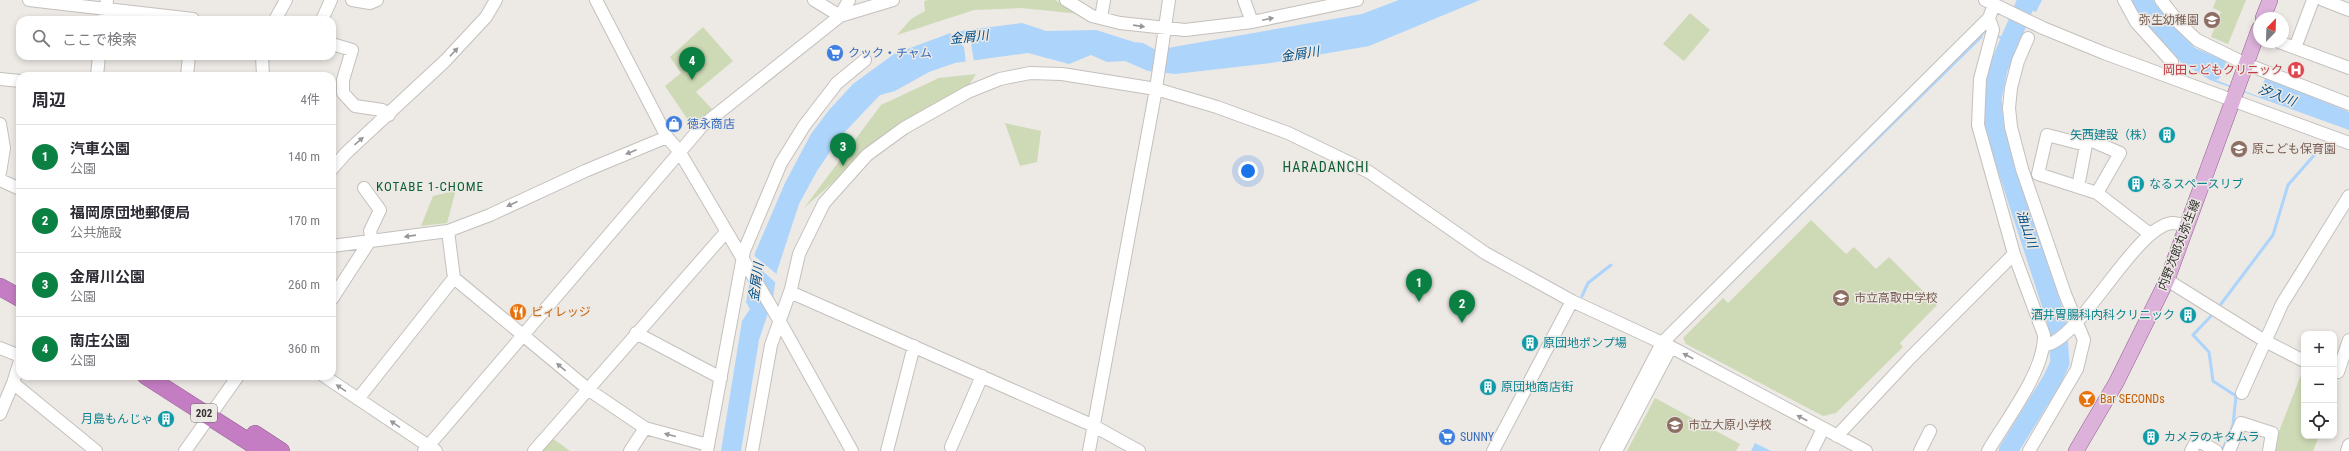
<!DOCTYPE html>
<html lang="ja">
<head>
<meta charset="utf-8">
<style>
  body { margin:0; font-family:"Roboto Condensed","Noto Sans JP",sans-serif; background:#f2f2f3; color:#2b2b33 }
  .controls { position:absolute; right:12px; bottom:12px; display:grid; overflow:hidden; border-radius:8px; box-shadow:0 2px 6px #0003 }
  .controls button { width:36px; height:36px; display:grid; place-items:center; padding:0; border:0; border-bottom:1px solid #e1e1e2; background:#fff; color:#2b2b33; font:20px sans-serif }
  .compass { position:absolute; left:2253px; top:12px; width:36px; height:36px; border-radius:50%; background:#fff; box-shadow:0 2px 6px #0003; rotate:23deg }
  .you { position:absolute; left:1248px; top:171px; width:14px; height:14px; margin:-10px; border:3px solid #fff; border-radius:50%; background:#1a73e8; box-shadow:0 0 0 6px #1a73e833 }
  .badge { display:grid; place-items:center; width:26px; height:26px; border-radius:50%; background:#0b8043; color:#fff; font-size:13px; font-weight:700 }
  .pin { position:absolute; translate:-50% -33px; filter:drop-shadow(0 1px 2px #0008) }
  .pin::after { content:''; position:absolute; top:21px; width:14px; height:12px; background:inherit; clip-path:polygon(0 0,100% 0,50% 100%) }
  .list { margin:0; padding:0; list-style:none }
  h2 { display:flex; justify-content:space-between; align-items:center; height:52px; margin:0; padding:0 16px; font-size:17px }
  h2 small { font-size:13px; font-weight:400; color:#7c7c81 }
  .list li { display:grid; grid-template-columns:26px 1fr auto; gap:12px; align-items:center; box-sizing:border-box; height:64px; padding:0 16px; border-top:1px solid #e1e1e2 }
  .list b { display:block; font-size:15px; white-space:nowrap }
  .list p { margin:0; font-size:13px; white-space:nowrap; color:#7c7c81 }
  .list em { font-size:13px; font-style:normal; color:#7c7c81 }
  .icon { flex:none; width:22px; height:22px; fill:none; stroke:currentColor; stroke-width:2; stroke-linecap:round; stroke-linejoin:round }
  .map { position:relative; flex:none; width:2349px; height:451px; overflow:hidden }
  .search { position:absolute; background:#fff; box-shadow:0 2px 6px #0003; left:16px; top:16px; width:320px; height:44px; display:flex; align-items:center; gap:10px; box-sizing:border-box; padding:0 14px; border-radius:12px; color:#7c7c81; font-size:15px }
  .panel { position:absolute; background:#fff; box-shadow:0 2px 6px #0003; left:16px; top:72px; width:320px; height:308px; border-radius:12px }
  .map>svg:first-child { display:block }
</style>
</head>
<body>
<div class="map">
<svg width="2349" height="451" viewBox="0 0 2349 451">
  <rect width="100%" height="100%" fill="#ede9e5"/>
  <path fill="#cedab5" d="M928,0H1055L1081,14L1021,8L974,10L897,35L911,19L925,11L924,1Z
    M2216,0H2246L2228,44L2211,37L2221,12L2213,8Z
    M1690,13L1710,30L1684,61L1663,44Z
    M703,27L733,61L696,92L712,109L692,126L665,86L681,73L670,57Z
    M976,74L969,85L898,125L804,208L881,105L939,78Z
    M1005,123L1041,131L1037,162L1020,166Z
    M453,182H458L447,223L421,226L433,196L449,192Z
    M1811,220L1846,254L1854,247L1876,269L1889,257L1937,305L1900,343L1903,347L1836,413L1823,416L1686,344L1683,338L1723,298L1728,303Z
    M2304,367V436H2319L2313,451H2275L2278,434Z
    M1655,398L1740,444L1736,451H1627Z
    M552,438L570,451H541Z"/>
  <path fill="#add4fb" d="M1399,0H1480L1369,46L1271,63L1175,74L1148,71L1125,61L1107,62L1091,55L1069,64L1028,53L955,63L929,72L895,91L880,95L840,137L817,171L799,204L777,271L773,298L759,340L741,451H721L742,321L750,309L746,302L755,253L785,183L811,134L829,110L853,84L894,54L953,32L1022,23L1046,31L1096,30L1134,42L1143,43L1156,50L1362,14Z
    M2020,0H2042L2036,12L2018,4Z
    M2129,0H2153L2172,25L2195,48L2349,112V130L2210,80L2182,63L2158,42L2137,16Z
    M1978,34L1983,37L1675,339L1672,338Z
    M1755,443L1771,451H1751Z"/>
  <path fill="#ede9e5" d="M969,28H975L971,43L974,62L966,63L964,47L949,32L957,30L965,38Z
    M2227,60L2266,76L2259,94L2260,97L2216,80L2219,79Z
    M752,254L779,276L777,284L751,260Z"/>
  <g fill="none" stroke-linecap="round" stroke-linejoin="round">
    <path stroke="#add4fb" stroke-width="3" d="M2000,37L2009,41
      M1978,38L1985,31
      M1582,296L1588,283L1611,265
      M2221,304L2273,235L2288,185L2324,144
      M2212,315L2193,335L2209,352L2213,381L2236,396L2233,425L2222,451"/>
    <path stroke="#add4fb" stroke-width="19" d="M2008,451L2052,380L2060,363L2057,322L1995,131L1992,99L1998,69L2027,0"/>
    <g stroke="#c4c0bd" stroke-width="14">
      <path id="minor" d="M29,0L193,19
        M352,0L370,3L377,0
        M596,0L667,137L679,151L779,320L852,451
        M814,0L840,16L893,0
        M1066,0L1092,16L1120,23L1185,30L1252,22L1357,0
        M1244,0L1252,22
        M1985,0L2043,28L2104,53L2349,143
        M2124,0L2136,22L2172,62V77
        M2161,0L2180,24L2197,40L2246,64L2349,104
        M2323,0L2349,10
        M1101,18L1104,0
        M104,20L107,0
        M275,20L286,0
        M322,20L331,0
        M2028,38L2018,61L2011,88L2009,108L2011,127L2022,169L2065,294L2084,340L2077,369L2029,451
        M2279,42L2349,68
        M332,44L352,50L343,80V93L355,106L382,110L389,115
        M2295,48L2313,0
        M262,56L263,76
        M97,76L99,56
        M187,76L189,56
        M0,79L20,81
        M0,124L4,148L0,173
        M2086,145L2047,135L2038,174L2097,193L2146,231L2152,233
        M332,169L346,153L445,61L486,17L496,0
        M0,180L20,189
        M2078,187L2086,145L2090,140L2120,153L2097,193
        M364,188L380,210L370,231L372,241
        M448,231L454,278L589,390L645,428L708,445
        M332,246L448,231L490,215L585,171L667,137
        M2167,280L2265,341L2304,361
        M790,292L1094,426L1139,451
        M332,299L369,242
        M1572,301L1671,347L1866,451
        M636,333L721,378
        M2044,345C2078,344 2134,227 2172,223C2177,223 2182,225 2187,225
        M0,348L20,356
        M20,361L13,383L96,451
        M2338,372L2349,340
        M324,376L436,451
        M2242,393L2282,304L2349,196
        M358,399L454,278
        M0,414L13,383
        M1837,436L1910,358L2014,254
        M951,447L982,376
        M185,451L238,376
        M424,451L702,126L840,16L849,0
        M534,451L726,232
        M630,451L645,428
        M707,451L744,251L781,163L804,126L837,83L865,60
        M752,451L771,345L791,289L799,254L824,203L867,155L904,128L968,92L1000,79L1030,73L1062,74L1156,89L1169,0
        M887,451L914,346
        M1089,451L1156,89L1217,107L1288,133L1369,172L1485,253L1572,301L1493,451
        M1606,451L1662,343L1989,18
        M1616,451L1671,347
        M1812,451L1823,429
        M1920,451L1930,431
        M1988,451C2006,420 2045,371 2044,335L2014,254L1978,125L1980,79L1993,30L1989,18L1994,5
        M2191,451L2197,440L2216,451
        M2229,451L2241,423L2272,433L2269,451
        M2347,451L2349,445"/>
    </g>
    <g stroke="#91638f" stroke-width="16">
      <path id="major" d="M2263,18L2270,0
        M2076,451L2116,383L2167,280L2259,29"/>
    </g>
    <g stroke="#91638f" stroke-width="18">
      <path id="highway" d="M0,287L20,298
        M146,376L263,451
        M255,434L281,451"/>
    </g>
    <use href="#minor" stroke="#fff" stroke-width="12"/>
    <use href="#major" stroke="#dcb1da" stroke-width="15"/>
    <use href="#highway" stroke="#c47dc2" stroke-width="17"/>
  </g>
  <defs><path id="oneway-solid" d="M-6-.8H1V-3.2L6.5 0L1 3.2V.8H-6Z"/></defs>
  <g fill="#999898">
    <use href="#oneway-solid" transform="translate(1268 19) rotate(-12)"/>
    <use href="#oneway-solid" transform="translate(1139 26) rotate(8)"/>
    <use href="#oneway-solid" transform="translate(454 52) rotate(-47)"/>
    <use href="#oneway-solid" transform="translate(359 141) rotate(-41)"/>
    <use href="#oneway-solid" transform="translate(631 152) rotate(157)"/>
    <use href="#oneway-solid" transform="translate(512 204) rotate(155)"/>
    <use href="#oneway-solid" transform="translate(410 236) rotate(172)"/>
    <use href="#oneway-solid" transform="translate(1688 356) rotate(-152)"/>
    <use href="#oneway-solid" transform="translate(561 367) rotate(-140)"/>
    <use href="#oneway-solid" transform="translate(341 388) rotate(-146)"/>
    <use href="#oneway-solid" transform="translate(1802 418) rotate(-152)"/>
    <use href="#oneway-solid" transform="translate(395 424) rotate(-146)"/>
    <use href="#oneway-solid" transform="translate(670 435) rotate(-165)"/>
  </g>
  <defs>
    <g id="school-disc" transform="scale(0.9)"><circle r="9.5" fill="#8d6e63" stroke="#ede9e5"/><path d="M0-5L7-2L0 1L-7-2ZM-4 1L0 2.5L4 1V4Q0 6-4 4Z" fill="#fff"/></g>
    <g id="supermarket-disc" transform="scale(0.9)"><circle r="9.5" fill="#3f7fe0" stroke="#ede9e5"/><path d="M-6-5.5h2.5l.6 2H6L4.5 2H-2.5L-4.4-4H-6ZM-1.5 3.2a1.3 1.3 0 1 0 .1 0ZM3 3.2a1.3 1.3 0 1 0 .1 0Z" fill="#fff"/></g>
    <g id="hospital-disc" transform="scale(0.9)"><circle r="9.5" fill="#e0444e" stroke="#ede9e5"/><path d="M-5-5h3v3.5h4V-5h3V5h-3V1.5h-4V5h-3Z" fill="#fff"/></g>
    <g id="shop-disc" transform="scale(0.9)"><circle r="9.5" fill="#3f7fe0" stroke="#ede9e5"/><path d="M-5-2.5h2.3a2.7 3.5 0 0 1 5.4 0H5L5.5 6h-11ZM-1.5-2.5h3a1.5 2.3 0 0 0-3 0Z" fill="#fff"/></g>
    <g id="building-disc" transform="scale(0.9)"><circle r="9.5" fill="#0f9aa8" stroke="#ede9e5"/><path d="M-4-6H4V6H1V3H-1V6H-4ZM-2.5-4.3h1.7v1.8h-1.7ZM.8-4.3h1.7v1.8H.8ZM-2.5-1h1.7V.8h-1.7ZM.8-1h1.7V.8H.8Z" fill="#fff"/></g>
    <g id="restaurant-disc" transform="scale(0.9)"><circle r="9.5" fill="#e8710a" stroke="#ede9e5"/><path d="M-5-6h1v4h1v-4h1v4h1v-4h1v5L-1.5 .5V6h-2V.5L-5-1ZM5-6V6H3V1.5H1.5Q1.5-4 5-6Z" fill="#fff"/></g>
    <g id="bar-disc" transform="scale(0.9)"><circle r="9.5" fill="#e8710a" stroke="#ede9e5"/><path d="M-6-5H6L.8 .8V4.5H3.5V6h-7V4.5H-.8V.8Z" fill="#fff"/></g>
  </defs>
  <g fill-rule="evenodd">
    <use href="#school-disc" x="2212" y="20"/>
    <use href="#supermarket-disc" x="835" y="53"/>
    <use href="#hospital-disc" x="2296" y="70"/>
    <use href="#shop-disc" x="674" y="124"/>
    <use href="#building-disc" x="2167" y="135"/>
    <use href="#school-disc" x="2239" y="149"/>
    <use href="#building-disc" x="2136" y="184"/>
    <use href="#school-disc" x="1841" y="298"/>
    <use href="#restaurant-disc" x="518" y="312"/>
    <use href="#building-disc" x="2188" y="315"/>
    <use href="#building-disc" x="1530" y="343"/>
    <use href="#building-disc" x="1488" y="387"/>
    <use href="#bar-disc" x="2087" y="399"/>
    <use href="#building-disc" x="166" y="419"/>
    <use href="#school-disc" x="1675" y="425"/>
    <use href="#supermarket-disc" x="1447" y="437"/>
    <use href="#building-disc" x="2151" y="437"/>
  </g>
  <g text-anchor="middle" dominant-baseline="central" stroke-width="3" stroke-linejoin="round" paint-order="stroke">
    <rect fill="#ede9e5" stroke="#6b6967" stroke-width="1" x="191" y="404" width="26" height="18" rx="3"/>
    <g font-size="11" font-weight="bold" fill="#333231">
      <text x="204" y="413">202</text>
    </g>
    <g font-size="12" fill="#785e54" stroke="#ede9e5" text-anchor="start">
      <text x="2199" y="20" text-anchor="end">弥生幼稚園</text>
      <text x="2252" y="149">原こども保育園</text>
      <text x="1854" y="298">市立高取中学校</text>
      <text x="1688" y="425">市立大原小学校</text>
    </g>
    <g font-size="12" fill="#366cbe" stroke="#ede9e5" text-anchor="start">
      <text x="848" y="53">クック・チャム</text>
      <text x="687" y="124">徳永商店</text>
      <text x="1460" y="437">SUNNY</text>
    </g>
    <g font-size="12" fill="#be3a42" stroke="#ede9e5" text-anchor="end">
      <text x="2283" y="70">岡田こどもクリニック</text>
    </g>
    <g font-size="12" fill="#0d838f" stroke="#ede9e5" text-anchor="start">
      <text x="2154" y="135" text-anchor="end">矢西建設（株）</text>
      <text x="2149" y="184">なるスペースリブ</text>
      <text x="2175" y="315" text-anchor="end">酒井胃腸科内科クリニック</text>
      <text x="1543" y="343">原団地ポンプ場</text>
      <text x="1501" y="387">原団地商店街</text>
      <text x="153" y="419" text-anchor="end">月島もんじゃ</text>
      <text x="2164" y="437">カメラのキタムラ</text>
    </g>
    <g font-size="12" fill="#333231" stroke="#ede9e5">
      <text transform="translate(2179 245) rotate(-69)">内野次郎丸弥生線</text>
    </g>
    <g font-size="12" fill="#c56008" stroke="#ede9e5" text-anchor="start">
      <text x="531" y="312">ビィレッジ</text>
      <text x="2100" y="399">Bar SECONDs</text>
    </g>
    <g font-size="13" font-style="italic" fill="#004f88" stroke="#ede9e5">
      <text transform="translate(969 37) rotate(-6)">金屑川</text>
      <text transform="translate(1300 54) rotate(-9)">金屑川</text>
      <text transform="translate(2277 95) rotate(21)">汐入川</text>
      <text transform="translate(2027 229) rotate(72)">油山川</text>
      <text transform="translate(756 282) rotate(-82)">金屑川</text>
    </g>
    <g font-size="13" letter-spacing="1" fill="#0c5e35" stroke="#ede9e5">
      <text x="430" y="186">KOTABE 1-CHOME</text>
    </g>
    <g font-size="14" letter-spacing="1" fill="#0c5e35" stroke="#ede9e5">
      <text x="1326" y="167">HARADANCHI</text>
    </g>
  </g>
</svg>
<div class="controls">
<button>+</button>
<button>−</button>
<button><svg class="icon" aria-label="locate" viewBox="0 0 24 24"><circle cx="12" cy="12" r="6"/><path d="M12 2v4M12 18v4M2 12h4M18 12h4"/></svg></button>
</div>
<svg class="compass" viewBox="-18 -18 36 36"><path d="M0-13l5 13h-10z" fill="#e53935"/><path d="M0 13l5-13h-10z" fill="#7c7c81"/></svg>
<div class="you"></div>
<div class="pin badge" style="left:1419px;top:302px">1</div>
<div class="pin badge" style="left:1462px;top:323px">2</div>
<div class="pin badge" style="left:843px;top:166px">3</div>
<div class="pin badge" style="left:692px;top:80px">4</div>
<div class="search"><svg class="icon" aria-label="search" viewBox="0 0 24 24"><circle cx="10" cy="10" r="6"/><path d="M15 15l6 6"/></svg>ここで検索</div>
<section class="panel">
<h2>周辺<small>4件</small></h2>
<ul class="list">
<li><span class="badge">1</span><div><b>汽車公園</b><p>公園</p></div><em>140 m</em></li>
<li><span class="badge">2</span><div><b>福岡原団地郵便局</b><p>公共施設</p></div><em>170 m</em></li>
<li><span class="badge">3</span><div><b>金屑川公園</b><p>公園</p></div><em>260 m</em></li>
<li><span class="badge">4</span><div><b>南庄公園</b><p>公園</p></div><em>360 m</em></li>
</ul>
</section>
</div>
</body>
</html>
